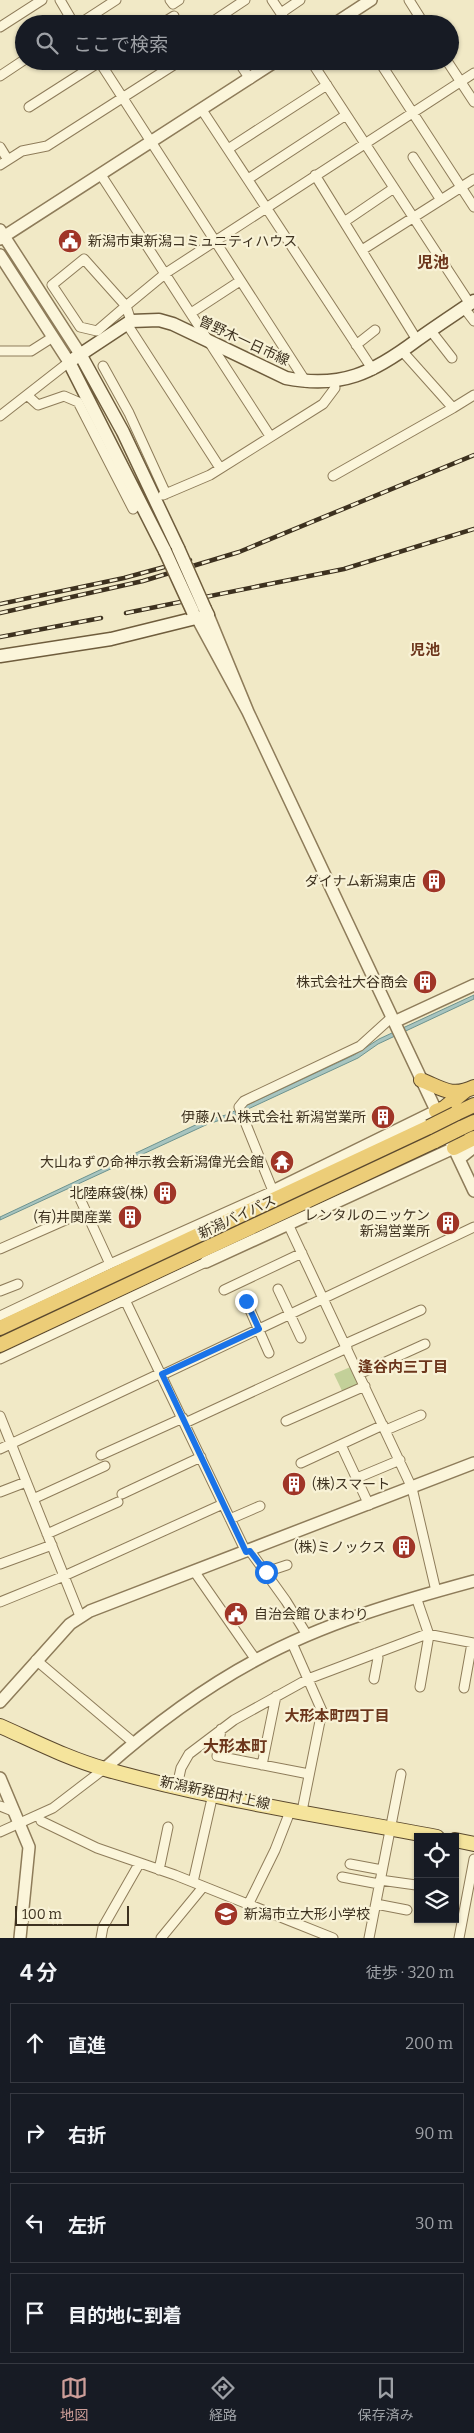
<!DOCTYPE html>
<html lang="ja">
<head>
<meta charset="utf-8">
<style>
  body { margin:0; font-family:Bitter,"Noto Sans JP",serif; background:#20242c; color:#f1f3f6 }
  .controls { position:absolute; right:15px; bottom:15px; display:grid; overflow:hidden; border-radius:0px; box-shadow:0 1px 4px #0004 }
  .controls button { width:45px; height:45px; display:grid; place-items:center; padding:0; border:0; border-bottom:1px solid #363941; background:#171b24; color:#f1f3f6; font:25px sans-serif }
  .scale { position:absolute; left:15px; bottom:12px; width:114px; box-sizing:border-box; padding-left:5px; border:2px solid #3d311f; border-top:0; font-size:14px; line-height:18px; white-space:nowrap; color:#3d311f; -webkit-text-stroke:4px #f8f2d6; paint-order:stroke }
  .stop { position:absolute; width:15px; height:15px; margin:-11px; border:4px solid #1a73e8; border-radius:50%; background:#fff }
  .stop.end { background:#1a73e8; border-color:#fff; box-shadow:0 1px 5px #0008 }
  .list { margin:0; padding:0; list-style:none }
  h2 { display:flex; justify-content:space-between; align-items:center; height:65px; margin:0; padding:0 20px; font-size:21px }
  h2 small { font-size:16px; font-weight:400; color:#9ea1a6 }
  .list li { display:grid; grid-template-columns:32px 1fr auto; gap:15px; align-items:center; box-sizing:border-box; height:80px; margin:0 10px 10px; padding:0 10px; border:1px solid #363941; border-radius:0px }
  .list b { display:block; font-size:19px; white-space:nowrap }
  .list em { font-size:16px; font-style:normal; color:#9ea1a6 }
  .icon { flex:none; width:28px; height:28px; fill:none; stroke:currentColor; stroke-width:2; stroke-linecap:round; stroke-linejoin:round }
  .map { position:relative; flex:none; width:474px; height:1938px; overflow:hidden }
  .search { position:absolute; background:#171b24; box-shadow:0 1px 4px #0004; left:15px; right:15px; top:15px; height:55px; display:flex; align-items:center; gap:12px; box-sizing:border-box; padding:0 18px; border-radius:28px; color:#9ea1a6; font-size:19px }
  .sheet { height:425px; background:#171b24 }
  nav { display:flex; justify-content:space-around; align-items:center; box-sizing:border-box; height:70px; border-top:1px solid #363941; background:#171b24; font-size:14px; color:#9ea1a6 }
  nav a { display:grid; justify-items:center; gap:2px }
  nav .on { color:#cd9e99 }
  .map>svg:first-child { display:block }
</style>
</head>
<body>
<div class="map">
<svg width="474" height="1938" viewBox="0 0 474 1938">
  <rect width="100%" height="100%" fill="#f1e9c6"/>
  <path fill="#c3d099" d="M355,1365L364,1386L344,1395L334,1374Z"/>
  <path fill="#a7c4bf" stroke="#6d938f" d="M474,995V999L378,1044L358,1058L233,1116L208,1124L0,1220V1217L206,1120L226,1115L354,1055L379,1039Z"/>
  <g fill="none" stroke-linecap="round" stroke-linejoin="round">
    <g stroke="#8e7c5a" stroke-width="11">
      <path id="minor" d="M60,0L74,24
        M170,0L173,4L179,0
        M272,0L288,24
        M409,0L424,24
        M281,13L300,0
        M348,14L354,24
        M79,24L116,0
        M161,24L174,16
        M209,24L245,0
        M0,27L42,0
        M99,61L306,382
        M238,61L250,79
        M311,61L470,304
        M379,61L474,207
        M447,61L474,102
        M0,76L24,60
        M29,107L101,61
        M202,110L373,370
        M0,147L8,160
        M228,149L327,85
        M413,157L441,200
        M0,165L22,151L47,146L180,61
        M101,175L270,436
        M315,175L417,340
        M248,179L346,115
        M344,222L394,188
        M362,250L474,179
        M84,259L126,306L97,331L80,327L52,285Z
        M464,308L474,321
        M191,313L240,281
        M131,321L126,306L166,273L474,73
        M127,324L220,468
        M431,331L452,358
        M356,345L375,330
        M0,351H31L53,337
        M403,352L453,408L474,395
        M103,366L129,413L166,494
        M27,395L38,405L64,396L78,402L133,509L135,507
        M0,416L69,362
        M333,476L453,408
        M163,495L210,475L323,404L335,388L334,381
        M76,1190L110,1264
        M288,1224L412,1488L436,1591
        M0,1249L86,1211
        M278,1289L301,1338
        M224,1290L302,1253
        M0,1291L18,1284
        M125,1300L246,1552
        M246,1301L269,1353
        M0,1316L110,1264L273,1191L239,1107L244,1101L360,1046L391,1018
        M345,1344L421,1310
        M0,1359L206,1262
        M359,1374L425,1344
        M162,1375L474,1227
        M0,1416L80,1616
        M286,1421L365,1386
        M185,1423L347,1348
        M386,1430L421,1415
        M341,1445L369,1505
        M0,1449L161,1373
        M101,1455L183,1418
        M301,1463L383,1425
        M357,1478L400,1460
        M0,1492L26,1482
        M122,1494L201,1457
        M33,1499L105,1466
        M230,1519L260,1506
        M47,1534L118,1502
        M250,1551L286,1601L307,1635
        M0,1564L52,1545
        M194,1571L256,1660
        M266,1572L287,1565
        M416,1597L429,1635L420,1687
        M0,1602L64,1576L223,1504
        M292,1643L322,1711L302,1811
        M36,1660L134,1743
        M374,1679L378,1658L376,1653
        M464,1688L472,1643
        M221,1729L217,1756L309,1774
        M262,1765L276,1696
        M177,1786L181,1768L189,1754L234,1720L308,1679L427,1634L474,1643
        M0,1806L15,1812
        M41,1821L97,1848L175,1875L333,1938
        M0,1832L53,1808L104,1769
        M350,1864L382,1870
        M159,1870L168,1827
        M342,1877L379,1884
        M380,1880L416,1885
        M193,1882L213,1794
        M376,1904L407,1910
        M248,1905L275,1850L291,1809
        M101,1938L103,1927L139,1864
        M161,1938L203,1887
        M369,1938L401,1774
        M459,1938L474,1859"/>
    </g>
    <g stroke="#8e7c5a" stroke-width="14">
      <path id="tertiary" d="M334,24L371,0
        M0,230L80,354
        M0,239L276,61
        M0,255L69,362
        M197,618L248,712L208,615
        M248,712L474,1191
        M394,1022L474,985
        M459,1159L474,1147
        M273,1191L436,1111
        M206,1262L454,1148
        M0,1702L70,1624L90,1611L474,1463
        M104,1769C150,1728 202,1689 256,1660C324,1623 400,1601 474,1581
        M0,1778L29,1847L20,1938"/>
    </g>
    <g stroke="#6f5d3d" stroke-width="15">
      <path id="secondary" d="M80,354L123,432L178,548
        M165,551L69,362L131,321L159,320L173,324L286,378C341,389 373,373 417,340C435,327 455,314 474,301
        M0,656L111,639L208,615L205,609"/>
    </g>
    <g stroke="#5b492e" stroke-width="16">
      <path id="primary" d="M0,1726C34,1741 69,1759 105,1769C214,1800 327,1816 437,1837
        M455,1840L474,1844"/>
    </g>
    <g stroke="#5b492e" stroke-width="16">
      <path id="trunk" d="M421,1080C442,1088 451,1098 474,1087
        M436,1111L444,1108L465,1091
        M455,1114L474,1105
        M461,1128L474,1122
        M454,1148L474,1138
        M0,1328L429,1127
        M0,1345L435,1141"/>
    </g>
    <use href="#minor" stroke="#fbf5da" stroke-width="9"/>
    <use href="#tertiary" stroke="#fbf5da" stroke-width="11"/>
    <use href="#secondary" stroke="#fbf5da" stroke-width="12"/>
    <use href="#primary" stroke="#f5e49c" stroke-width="14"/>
    <use href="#trunk" stroke="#eccd78" stroke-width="14"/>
    <g stroke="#3d311f" stroke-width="4.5">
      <path id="rail" d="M0,604L124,578L190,560
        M0,613L143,581L239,552L474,455
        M126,613L344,569L474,529
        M0,637L101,618"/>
    </g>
    <use href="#rail" stroke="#f8f2d6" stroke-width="2.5" stroke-dasharray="8" stroke-linecap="butt"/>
    <g stroke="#6f5d3d" stroke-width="15" stroke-linecap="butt">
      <path id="secondary-bridge" d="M178,548L205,609
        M165,551L193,612"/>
    </g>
    <g stroke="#5b492e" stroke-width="16" stroke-linecap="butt">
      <path id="trunk-bridge" d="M429,1127L455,1114
        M435,1141L461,1128"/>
    </g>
    <use href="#secondary-bridge" stroke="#fbf5da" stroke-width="12"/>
    <use href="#trunk-bridge" stroke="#eccd78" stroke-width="14"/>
  </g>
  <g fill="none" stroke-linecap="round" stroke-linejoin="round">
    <path stroke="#1a73e8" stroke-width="6" d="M246,1301L259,1329L162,1374L246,1552L250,1551L266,1572"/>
  </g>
  <defs>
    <g id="civic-disc" transform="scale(1.25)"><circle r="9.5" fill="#a03527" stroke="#f8f2d6"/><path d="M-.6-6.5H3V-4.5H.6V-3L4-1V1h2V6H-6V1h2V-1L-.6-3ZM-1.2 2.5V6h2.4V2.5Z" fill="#fff"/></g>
    <g id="building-disc" transform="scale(1.25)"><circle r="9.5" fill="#a03527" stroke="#f8f2d6"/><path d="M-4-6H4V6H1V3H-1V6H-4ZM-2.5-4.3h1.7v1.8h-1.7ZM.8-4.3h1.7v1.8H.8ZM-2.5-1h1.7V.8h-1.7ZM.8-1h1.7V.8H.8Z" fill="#fff"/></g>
    <g id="temple-disc" transform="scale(1.25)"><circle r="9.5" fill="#a03527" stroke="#f8f2d6"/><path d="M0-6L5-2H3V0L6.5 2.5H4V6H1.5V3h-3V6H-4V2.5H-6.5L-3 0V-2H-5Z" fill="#fff"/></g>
    <g id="school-disc" transform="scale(1.25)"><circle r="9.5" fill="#a03527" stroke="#f8f2d6"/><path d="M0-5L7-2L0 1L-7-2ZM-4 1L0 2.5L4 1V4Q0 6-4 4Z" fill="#fff"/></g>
  </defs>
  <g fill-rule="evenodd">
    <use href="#civic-disc" x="70" y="241"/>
    <use href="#building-disc" x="434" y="881"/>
    <use href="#building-disc" x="425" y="982"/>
    <use href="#building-disc" x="383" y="1117"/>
    <use href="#temple-disc" x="282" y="1162"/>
    <use href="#building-disc" x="165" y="1193"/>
    <use href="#building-disc" x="130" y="1217"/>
    <use href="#building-disc" x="448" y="1223"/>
    <use href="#building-disc" x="294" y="1484"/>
    <use href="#building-disc" x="404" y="1547"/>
    <use href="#civic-disc" x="236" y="1614"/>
    <use href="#school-disc" x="226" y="1914"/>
  </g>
  <g text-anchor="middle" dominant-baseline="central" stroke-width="4.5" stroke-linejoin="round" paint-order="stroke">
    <g font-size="14" fill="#3d311f" stroke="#f8f2d6" text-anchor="end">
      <text x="88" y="241" text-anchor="start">新潟市東新潟コミュニティハウス</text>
      <text x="416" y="881">ダイナム新潟東店</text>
      <text x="408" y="982">株式会社大谷商会</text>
      <text x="366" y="1117">伊藤ハム株式会社 新潟営業所</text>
      <text x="264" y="1162">大山ねずの命神示教会新潟偉光会館</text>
      <text x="148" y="1193">北陸麻袋(株)</text>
      <text x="430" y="1215">レンタルのニッケン<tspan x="430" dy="16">新潟営業所</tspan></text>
      <text x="112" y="1217">(有)井関産業</text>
      <text x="312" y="1484" text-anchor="start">(株)スマート</text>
      <text x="386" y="1547">(株)ミノックス</text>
      <text x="254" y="1614" text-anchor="start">自治会館 ひまわり</text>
      <text x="244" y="1914" text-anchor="start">新潟市立大形小学校</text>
    </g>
    <g font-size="14" fill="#3d311f" stroke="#f8f2d6">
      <text transform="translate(244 341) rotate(25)">曽野木一日市線</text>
      <text transform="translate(237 1217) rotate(-25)">新潟バイパス</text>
      <text transform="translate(215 1793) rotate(12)">新潟新発田村上線</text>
    </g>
    <g font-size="15" font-weight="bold" fill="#6c361c" stroke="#f8f2d6">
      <text x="425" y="650">児池</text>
      <text x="403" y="1367">逢谷内三丁目</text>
      <text x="337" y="1716">大形本町四丁目</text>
    </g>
    <g font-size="16" font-weight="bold" fill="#6c361c" stroke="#f8f2d6">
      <text x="433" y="262">児池</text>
      <text x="235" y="1746">大形本町</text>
    </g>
  </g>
</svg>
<div class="controls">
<button><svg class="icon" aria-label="locate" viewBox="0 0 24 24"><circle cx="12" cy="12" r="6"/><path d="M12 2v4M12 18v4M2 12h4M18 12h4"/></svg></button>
<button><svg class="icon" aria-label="layers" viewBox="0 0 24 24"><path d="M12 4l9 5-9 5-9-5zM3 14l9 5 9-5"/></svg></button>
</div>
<div class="scale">100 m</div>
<div class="stop" style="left:266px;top:1572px"></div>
<div class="stop end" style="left:246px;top:1301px"></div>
<div class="search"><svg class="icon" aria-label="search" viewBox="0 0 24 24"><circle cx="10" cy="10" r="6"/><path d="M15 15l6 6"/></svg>ここで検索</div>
</div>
<section class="sheet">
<h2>4 分<small>徒歩 · 320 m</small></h2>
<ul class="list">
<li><svg class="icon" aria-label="ahead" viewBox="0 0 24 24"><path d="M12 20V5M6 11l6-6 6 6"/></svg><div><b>直進</b></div><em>200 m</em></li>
<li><svg class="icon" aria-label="right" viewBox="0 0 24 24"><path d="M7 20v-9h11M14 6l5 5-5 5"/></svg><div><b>右折</b></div><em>90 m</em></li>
<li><svg class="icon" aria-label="left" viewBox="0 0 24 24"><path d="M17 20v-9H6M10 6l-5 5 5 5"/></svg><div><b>左折</b></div><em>30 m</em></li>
<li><svg class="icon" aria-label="arrive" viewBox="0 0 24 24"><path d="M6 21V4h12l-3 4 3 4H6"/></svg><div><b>目的地に到着</b></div></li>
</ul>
</section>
<nav>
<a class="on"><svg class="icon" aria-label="map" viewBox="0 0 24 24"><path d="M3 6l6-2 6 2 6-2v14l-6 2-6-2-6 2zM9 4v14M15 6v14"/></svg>地図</a>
<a><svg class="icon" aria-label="directions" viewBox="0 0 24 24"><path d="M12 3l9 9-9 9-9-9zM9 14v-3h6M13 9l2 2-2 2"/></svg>経路</a>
<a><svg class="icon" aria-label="saved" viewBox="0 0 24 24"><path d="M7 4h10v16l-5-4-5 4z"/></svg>保存済み</a>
</nav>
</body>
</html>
